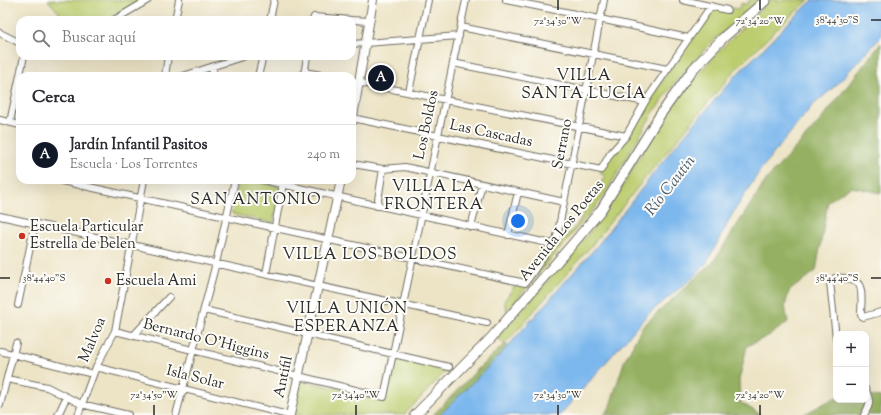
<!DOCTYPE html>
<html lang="es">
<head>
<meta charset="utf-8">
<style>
  body { margin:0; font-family:"Sorts Mill Goudy",serif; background:#f7f7f7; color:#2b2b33 }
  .controls { position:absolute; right:12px; bottom:12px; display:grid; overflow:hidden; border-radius:8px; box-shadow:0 4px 16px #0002 }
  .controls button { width:36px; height:36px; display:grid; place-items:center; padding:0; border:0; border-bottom:1px solid #e1e1e2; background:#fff; color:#2b2b33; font:20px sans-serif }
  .you { position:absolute; left:518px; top:221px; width:14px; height:14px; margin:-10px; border:3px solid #fff; border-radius:50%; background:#1a73e8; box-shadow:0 0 0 6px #1a73e833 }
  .badge { display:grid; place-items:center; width:26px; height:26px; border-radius:50%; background:#111827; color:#fff; font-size:13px; font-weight:700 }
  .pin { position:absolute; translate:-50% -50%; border:2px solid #fff; box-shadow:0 1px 4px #0006 }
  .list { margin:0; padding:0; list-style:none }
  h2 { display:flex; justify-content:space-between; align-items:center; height:52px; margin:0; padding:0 16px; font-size:17px }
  h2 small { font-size:13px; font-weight:400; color:#7c7c81 }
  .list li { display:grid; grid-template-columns:26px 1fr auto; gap:12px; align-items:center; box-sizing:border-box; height:60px; padding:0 16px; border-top:1px solid #e1e1e2 }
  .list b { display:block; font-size:15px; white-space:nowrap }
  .list p { margin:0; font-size:13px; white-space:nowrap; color:#7c7c81 }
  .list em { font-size:13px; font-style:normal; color:#7c7c81 }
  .icon { flex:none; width:22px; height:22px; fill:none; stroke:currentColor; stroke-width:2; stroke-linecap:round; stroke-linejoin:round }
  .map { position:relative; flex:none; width:881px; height:415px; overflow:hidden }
  .search { position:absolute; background:#fff; box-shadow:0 4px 16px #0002; left:16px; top:16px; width:340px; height:44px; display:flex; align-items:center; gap:10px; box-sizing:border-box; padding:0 14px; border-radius:12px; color:#7c7c81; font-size:15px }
  .panel { position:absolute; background:#fff; box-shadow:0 4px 16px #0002; left:16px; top:72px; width:340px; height:112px; border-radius:12px }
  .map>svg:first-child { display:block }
</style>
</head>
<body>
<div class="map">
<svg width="881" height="415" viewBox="0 0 881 415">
  <rect width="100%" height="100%" fill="#fdfcf7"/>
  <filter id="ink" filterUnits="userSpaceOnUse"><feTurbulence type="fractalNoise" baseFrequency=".025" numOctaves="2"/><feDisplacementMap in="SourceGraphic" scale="8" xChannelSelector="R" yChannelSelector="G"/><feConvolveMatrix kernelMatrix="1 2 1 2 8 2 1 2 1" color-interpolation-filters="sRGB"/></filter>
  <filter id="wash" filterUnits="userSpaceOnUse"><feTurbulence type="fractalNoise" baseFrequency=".012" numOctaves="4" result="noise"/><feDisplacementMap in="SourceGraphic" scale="16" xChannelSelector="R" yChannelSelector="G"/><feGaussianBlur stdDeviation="0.9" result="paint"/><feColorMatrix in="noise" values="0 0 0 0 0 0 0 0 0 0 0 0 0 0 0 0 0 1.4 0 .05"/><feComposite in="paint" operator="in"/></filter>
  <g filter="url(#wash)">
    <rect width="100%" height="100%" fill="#ede4c6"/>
    <path fill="#bccd70" stroke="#747c4e" d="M48,0H141L107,20H65Z
      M749,0H759L710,44L679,77L653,113L602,199L507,311L504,301L513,288L526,279L541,248C550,250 554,249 558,241L561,242L577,225L605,176L600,173L690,39L713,8L731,12L732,8L739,9L742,3L747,5Z
      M770,0H809L784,22L735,70L641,183L592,245L505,344L496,338L533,298L594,227L625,182L637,161L668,113L690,83L718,52Z
      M239,180H249L281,187L273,223L232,214Z
      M393,358L448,369L404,415H292L300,380L385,399Z"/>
    <path fill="#95b062" stroke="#606e46" d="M881,43V193L851,187L828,201L816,271L789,291L785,306L788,322L770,335L747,346L739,380L740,402L761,415H604L609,409L624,362L642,327L713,262L767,179L820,121Z
      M505,344L508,346L501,354L440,415H433L486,361Z
      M866,396L881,397V415H803L836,397V400H866Z"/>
    <path fill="#7bb7ed" stroke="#53718c" d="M813,0H881V37L833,88L812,106L761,169L733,213L707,262L696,275L648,314L560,415H440L501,354L597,246L671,151L736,75L759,53L787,24Z"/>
  </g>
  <g filter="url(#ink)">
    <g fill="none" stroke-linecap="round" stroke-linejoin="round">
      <g stroke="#6f6c61" stroke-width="8">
        <path id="street" d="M506,0L600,19L688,38
          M683,0L727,10
          M114,20L148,0
          M175,20L179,0
          M270,20L274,0
          M313,20L314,17L352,20
          M352,20L369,21
          M461,27L667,69
          M0,33L20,43
          M352,44L459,36
          M453,63L645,102
          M304,72L327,76
          M165,76L168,56
          M183,76L245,56
          M212,76L214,66
          M258,76L263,56
          M304,76L307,56
          M352,81L626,136
          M409,92L428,0
          M352,118L601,170L610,154L626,136L645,102L711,6
          M0,120L20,125
          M10,122L24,56
          M352,164L383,169L405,167L564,202
          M263,180L552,244
          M62,181L525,283L528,279L552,244L556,241L564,202L604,0
          M377,206L383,169
          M0,216L487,323
          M471,227L482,184
          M508,235L518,192
          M266,274L282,189V180
          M18,305L35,223
          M204,310L449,367
          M115,331L384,397L466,0
          M133,336L169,297
          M836,338L830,282C834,277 838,277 844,278C848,279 852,280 856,282C864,285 861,306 861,315L863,317L881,312
          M0,351L93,374
          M96,367L288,415
          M7,379L47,387L81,404L128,415
          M0,405L16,343
          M58,415L66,398
          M78,415L96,367L115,331L144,180
          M176,415L216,263L235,180
          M864,415C870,404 871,403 866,390"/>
      </g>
      <g stroke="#6f6c61" stroke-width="10">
        <path id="secondary" d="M352,122L373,0
          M290,415L341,180"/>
      </g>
      <g stroke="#6f6c61" stroke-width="11">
        <path id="primary" d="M415,415L491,338L576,240L601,210L660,115L693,69L724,37L766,0"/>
      </g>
      <use href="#street" stroke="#fff" stroke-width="6"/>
      <use href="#secondary" stroke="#fff" stroke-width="8"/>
      <use href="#primary" stroke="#fff" stroke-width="9"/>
    </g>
  </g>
  <path fill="none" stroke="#2b2b2b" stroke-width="1.5" d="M558,0V10M760,0V10M871,20H881M0,278H10M871,278H881M154,405V415M356,405V415M558,405V415M760,405V415"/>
  <g fill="#c8321e" stroke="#fdfcf7" stroke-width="1.5">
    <circle cx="22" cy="236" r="4"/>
    <circle cx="108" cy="281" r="4"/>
  </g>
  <g text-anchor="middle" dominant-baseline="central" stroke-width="4" stroke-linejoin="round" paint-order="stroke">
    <g font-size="15" fill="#2b2b2b" stroke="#fdfcf7">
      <text transform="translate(427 125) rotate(-78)">Los Boldos</text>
      <text transform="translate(491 134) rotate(12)">Las Cascadas</text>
      <text transform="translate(563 144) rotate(-79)">Serrano</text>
      <text transform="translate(562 231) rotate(-51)">Avenida Los Poetas</text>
      <text transform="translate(93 340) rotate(-67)">Malvoa</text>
      <text transform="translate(206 340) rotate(14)">Bernardo O'Higgins</text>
      <text transform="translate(284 377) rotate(-78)">Antifil</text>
      <text transform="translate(195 378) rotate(14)">Isla Solar</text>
    </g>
    <g font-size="15" fill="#2b2b2b" stroke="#fdfcf7" text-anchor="start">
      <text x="30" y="227">Escuela Particular<tspan x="30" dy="17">Estrella de Belen</tspan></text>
      <text x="116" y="281">Escuela Ami</text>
    </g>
    <g font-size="16" letter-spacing="1" fill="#2b2b2b" stroke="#fdfcf7">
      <text x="584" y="76">VILLA<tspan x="584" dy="18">SANTA LUCÍA</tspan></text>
      <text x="434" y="187">VILLA LA<tspan x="434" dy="18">FRONTERA</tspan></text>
      <text x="256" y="200">SAN ANTONIO</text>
      <text x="370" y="255">VILLA LOS BOLDOS</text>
      <text x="347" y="309">VILLA UNIÓN<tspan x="347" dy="18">ESPERANZA</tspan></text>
    </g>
    <g font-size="16" font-style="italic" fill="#475c6f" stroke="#fdfcf7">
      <text transform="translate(671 186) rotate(-52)">Río Cautín</text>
    </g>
  </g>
  <g font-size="10" text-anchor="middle" fill="#2b2b2b" stroke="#fdfcf7" stroke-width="4" stroke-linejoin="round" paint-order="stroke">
    <text x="837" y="23">38°44'30"S</text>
    <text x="558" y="24">72°34'30"W</text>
    <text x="760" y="24">72°34'20"W</text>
    <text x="44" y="281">38°44'40"S</text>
    <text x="837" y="281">38°44'40"S</text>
    <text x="154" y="398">72°34'50"W</text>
    <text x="356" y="398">72°34'40"W</text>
    <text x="558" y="398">72°34'30"W</text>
    <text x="760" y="398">72°34'20"W</text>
  </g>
</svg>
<div class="controls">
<button>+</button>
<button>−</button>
</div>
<div class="you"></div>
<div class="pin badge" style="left:381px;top:78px">A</div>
<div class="search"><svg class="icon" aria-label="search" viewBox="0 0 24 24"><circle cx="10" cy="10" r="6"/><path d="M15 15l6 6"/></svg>Buscar aquí</div>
<section class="panel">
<h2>Cerca<small></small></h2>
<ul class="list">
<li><span class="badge">A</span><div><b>Jardín Infantil Pasitos</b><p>Escuela · Los Torrentes</p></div><em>240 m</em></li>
</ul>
</section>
</div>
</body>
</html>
